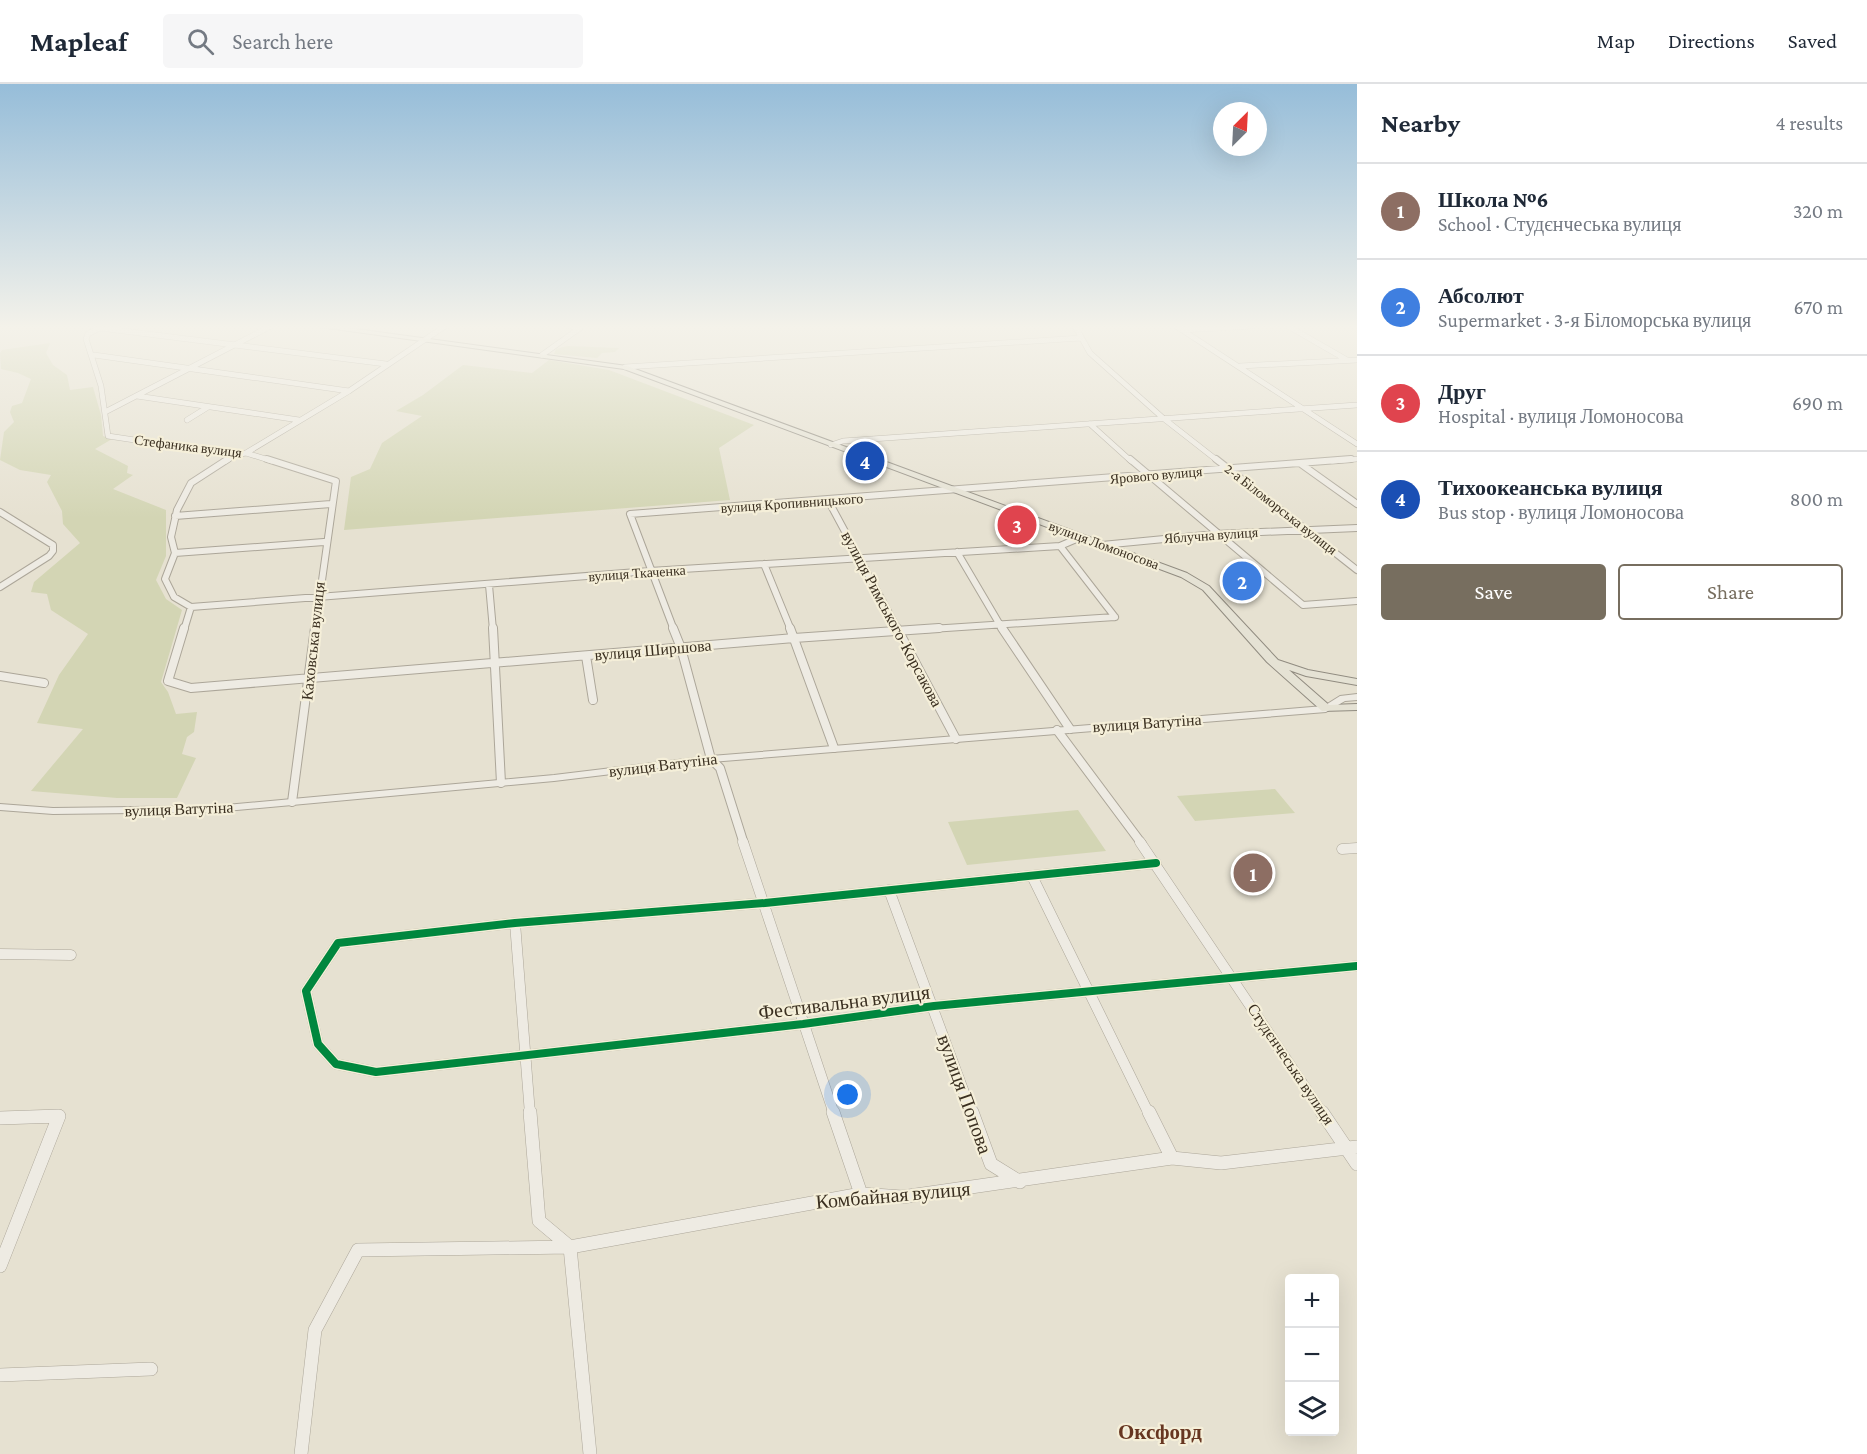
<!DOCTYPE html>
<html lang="en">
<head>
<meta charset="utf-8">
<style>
  body { margin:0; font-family:"Crimson Pro",serif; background:#f6f6f7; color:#1f2937 }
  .controls { position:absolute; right:18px; bottom:18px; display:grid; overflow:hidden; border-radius:6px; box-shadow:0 6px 24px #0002 }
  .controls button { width:54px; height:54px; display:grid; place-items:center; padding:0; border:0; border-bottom:2px solid #e0e1e3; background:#fff; color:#1f2937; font:30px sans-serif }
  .compass { position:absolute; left:1213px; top:18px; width:54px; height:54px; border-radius:50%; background:#fff; box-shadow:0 6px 24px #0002; rotate:24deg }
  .you { position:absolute; left:848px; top:1011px; width:21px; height:21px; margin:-15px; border:4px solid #fff; border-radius:50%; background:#1a73e8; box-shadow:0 0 0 9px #1a73e833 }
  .badge { display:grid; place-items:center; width:39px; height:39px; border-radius:50%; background:#776e5f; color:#fff; font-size:20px; font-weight:700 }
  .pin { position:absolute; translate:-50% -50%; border:3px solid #fff; box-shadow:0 2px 6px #0006 }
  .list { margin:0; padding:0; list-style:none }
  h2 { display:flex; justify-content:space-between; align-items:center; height:78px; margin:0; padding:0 24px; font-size:26px }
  h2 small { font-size:20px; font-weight:400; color:#747a83 }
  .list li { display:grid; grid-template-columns:39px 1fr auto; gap:18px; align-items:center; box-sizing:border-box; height:96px; padding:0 24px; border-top:2px solid #e0e1e3 }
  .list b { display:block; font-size:22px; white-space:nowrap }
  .list p { margin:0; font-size:20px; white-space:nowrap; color:#747a83 }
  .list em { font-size:20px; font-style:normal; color:#747a83 }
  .actions { display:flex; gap:12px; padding:18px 24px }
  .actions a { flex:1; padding:14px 0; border:2px solid #776e5f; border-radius:6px; text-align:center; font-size:21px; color:#776e5f }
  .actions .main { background:#776e5f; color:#fff }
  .icon { flex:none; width:33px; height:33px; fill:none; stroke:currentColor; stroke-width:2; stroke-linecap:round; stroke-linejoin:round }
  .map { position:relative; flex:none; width:1357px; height:1370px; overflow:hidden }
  header { display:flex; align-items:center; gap:36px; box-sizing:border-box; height:84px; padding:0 30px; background:#fff; border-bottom:2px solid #e0e1e3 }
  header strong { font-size:28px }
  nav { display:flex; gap:33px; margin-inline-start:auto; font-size:21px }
  .search { width:420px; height:54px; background:#f6f6f7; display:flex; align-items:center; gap:15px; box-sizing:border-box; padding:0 21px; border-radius:6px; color:#747a83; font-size:22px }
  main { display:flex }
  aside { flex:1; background:#fff }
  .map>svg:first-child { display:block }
</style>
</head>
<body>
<header>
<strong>Mapleaf</strong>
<div class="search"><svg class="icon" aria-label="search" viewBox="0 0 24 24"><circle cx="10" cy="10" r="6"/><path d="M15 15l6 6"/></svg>Search here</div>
<nav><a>Map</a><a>Directions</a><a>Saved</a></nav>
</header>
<main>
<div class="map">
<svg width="1357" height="1370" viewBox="0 0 1357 1370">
  <rect width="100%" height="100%" fill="#e6e1d1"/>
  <path fill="#d3d5b4" d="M50,259L46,269L53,281L67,291L70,306L93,303L101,331L103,352L112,355L95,365L128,382L127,389L133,391L113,405L166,426V472L156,496L166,515L182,526L161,598L168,608L176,630L197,628L194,648L187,653L182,670L196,674L177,714H117L31,707L83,645L37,639L59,591L88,550L51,526L47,510L31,508L34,498L80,459L63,440L62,427L47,398L51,391L20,386L0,376L4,348L14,338L10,328L12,322L22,319L31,295L18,289L1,285L0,269L2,266Z
    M567,262L619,264L615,268L602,269L597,274L554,270L556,265Z
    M549,276L609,286L754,341L719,364L730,416L344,446L351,393L370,385L382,359L422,332L396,327L423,311L463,281L532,289Z
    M1275,705L1295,729L1195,737L1177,712Z
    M1078,726L1106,767L967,781L948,738Z"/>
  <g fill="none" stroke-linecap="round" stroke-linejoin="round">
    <g stroke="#aca699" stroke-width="6">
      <path id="minor-far4" d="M103,242L88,250L86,255L101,302L108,352L235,371L246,369L272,377
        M1075,242L1090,269L1163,334L1218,377
        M1176,242L1357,360
        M1288,242L1347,276
        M100,244L386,280
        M1182,246L1253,242
        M94,271L349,307
        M542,271L580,244L569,242
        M1240,282L1357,276
        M625,283L1081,254
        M137,312L299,336
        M107,327L271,242
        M187,336L208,323
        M1090,340L1131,377
        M831,361L843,357L1357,321
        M246,369L349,307L445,242
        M226,377L235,371
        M1332,377L1357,375"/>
    </g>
    <g stroke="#aca699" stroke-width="8">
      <path id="minor-far3" d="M228,375L191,399L177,426L171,453L175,469L165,495L174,513L191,523L650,487L1060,462L1081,453
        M267,375L336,397L315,546
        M1130,375L1303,521L1357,517
        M1216,375L1357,486
        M1301,380L1357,420
        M828,416L898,546
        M0,428L53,461V467L49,472L0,503
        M175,432L331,420
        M1102,461L1216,450L1357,444
        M1060,462L1115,533
        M957,468L1003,546
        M175,469L324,458
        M764,480L791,546
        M489,501L493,546
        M184,546L191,523
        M674,546L630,430L1351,375
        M916,546L1115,533"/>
    </g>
    <g stroke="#aca699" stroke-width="10">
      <path id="minor-far2" d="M184,544L168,597L191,604L794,554L939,544
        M493,544L501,699
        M673,544L681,564L711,675L720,684L744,760
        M790,544L834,664
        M897,544L956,655
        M1002,544L1070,645
        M586,572L593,616
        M0,592L44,599
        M1057,646L1142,760
        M292,718L315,544"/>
    </g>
    <g stroke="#aca699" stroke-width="11">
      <path id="minor-far1" d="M743,758L834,1030
        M1140,758L1323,1030
        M1342,765L1357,764
        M1156,779L765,819L515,839L338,859L306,907L318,960L336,980L376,988L803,940L934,922L1357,882
        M1032,792L1149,1030
        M889,806L972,1030
        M515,839L530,1030
        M0,870L71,871"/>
    </g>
    <g stroke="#aca699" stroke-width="14">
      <path id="minor" d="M530,1028L539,1137L570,1163L590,1370
        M833,1028L861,1110
        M972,1028L991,1080L1020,1098
        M1149,1028L1172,1074
        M1322,1028L1357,1080
        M0,1034L59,1032L0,1182
        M0,1291L151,1285
        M301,1370L315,1246L358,1166L570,1163L861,1110L902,1113L1172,1074L1221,1079L1357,1063"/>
    </g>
    <g stroke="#aca699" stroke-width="2">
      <path id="tertiary" d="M1357,610V616L1345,617L1326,628L711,678L554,697L215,728L53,730L0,726V720L53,724L215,722L554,691L711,672L1324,622L1340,612Z"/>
    </g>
    <g stroke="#918c81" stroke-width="2">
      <path id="primary" d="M313,242H334L627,282L1187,489L1209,502L1278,576L1308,586L1357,595V601L1306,592L1289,586L1329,621L1357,620V626L1322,627L1267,578L1203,506L1181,493L624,285Z"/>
    </g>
    <use href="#minor-far4" stroke="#eeebe3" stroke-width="5"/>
    <use href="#minor-far3" stroke="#eeebe3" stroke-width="6"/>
    <use href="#minor-far2" stroke="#eeebe3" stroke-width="8"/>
    <use href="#minor-far1" stroke="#eeebe3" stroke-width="10"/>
    <use href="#minor" stroke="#eeebe3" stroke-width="13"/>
    <use href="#tertiary" fill="#eeebe3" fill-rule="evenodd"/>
    <use href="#primary" fill="#e5e2d4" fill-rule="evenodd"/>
    <g stroke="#f5efd9" stroke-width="11">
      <path id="cycleway" d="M1156,779L765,819L515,839L338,859L306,907L318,960L336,980L376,988L803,940L934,922L1357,882"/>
    </g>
    <use href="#cycleway" stroke="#00873e" stroke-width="8"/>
  </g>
  <linearGradient id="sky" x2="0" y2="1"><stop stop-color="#96bdd9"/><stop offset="0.56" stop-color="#f4f2ea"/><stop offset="1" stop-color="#f4f2ea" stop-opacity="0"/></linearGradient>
  <rect width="1357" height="434" fill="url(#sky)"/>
  <g text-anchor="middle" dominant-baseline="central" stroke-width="4.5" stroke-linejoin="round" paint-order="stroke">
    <g font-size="14" fill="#3b3021" stroke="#f5efd9">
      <text transform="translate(188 362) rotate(7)">Стефаника вулиця</text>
      <text transform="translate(1156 391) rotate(-5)">Ярового вулиця</text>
      <text transform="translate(792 419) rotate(-4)">вулиця Кропивницького</text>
      <text transform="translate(1281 425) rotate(38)">2-а Біломорська вулиця</text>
      <text transform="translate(1211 451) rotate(-4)">Яблучна вулиця</text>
      <text transform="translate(1104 461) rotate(20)">вулиця Ломоносова</text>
      <text transform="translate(637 489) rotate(-4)">вулиця Ткаченка</text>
    </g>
    <g font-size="16" fill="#3b3021" stroke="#f5efd9">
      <text transform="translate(892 535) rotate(62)">вулиця Римського-Корсакова</text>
      <text transform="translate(313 557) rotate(-84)">Каховська вулиця</text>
      <text transform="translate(653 566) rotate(-5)">вулиця Ширшова</text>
      <text transform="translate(1147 639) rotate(-4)">вулиця Ватутіна</text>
      <text transform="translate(663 681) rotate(-7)">вулиця Ватутіна</text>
      <text transform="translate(179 725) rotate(-2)">вулиця Ватутіна</text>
      <text transform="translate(1291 980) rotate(56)">Студєнчеська вулиця</text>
    </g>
    <g font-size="20" fill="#3b3021" stroke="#f5efd9">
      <text transform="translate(844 918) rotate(-7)">Фестивальна вулиця</text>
      <text transform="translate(965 1010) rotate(70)">вулиця Попова</text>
      <text transform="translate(893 1111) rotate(-5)">Комбайная вулиця</text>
    </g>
    <g font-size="21" font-weight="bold" fill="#673621" stroke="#f5efd9">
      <text x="1160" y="1348">Оксфорд</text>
    </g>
  </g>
</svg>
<div class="controls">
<button>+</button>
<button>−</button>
<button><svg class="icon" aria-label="layers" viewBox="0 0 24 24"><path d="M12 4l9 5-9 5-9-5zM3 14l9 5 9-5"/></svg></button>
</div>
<svg class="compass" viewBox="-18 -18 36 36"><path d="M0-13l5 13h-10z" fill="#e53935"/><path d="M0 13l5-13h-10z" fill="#747a83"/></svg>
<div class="you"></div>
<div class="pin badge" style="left:1253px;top:789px;background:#8d6e63">1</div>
<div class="pin badge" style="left:1242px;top:497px;background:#3f7fe0">2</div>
<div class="pin badge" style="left:1017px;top:441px;background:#e0444e">3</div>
<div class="pin badge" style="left:865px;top:377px;background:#1a4fb4">4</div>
</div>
<aside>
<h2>Nearby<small>4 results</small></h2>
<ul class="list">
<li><span class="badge" style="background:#8d6e63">1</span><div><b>Школа №6</b><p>School · Студєнчеська вулиця</p></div><em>320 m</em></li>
<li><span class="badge" style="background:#3f7fe0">2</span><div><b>Абсолют</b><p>Supermarket · 3-я Біломорська вулиця</p></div><em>670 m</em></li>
<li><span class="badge" style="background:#e0444e">3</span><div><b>Друг</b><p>Hospital · вулиця Ломоносова</p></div><em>690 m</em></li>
<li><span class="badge" style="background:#1a4fb4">4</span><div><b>Тихоокеанська вулиця</b><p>Bus stop · вулиця Ломоносова</p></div><em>800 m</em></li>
</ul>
<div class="actions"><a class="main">Save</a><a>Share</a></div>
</aside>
</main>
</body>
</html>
